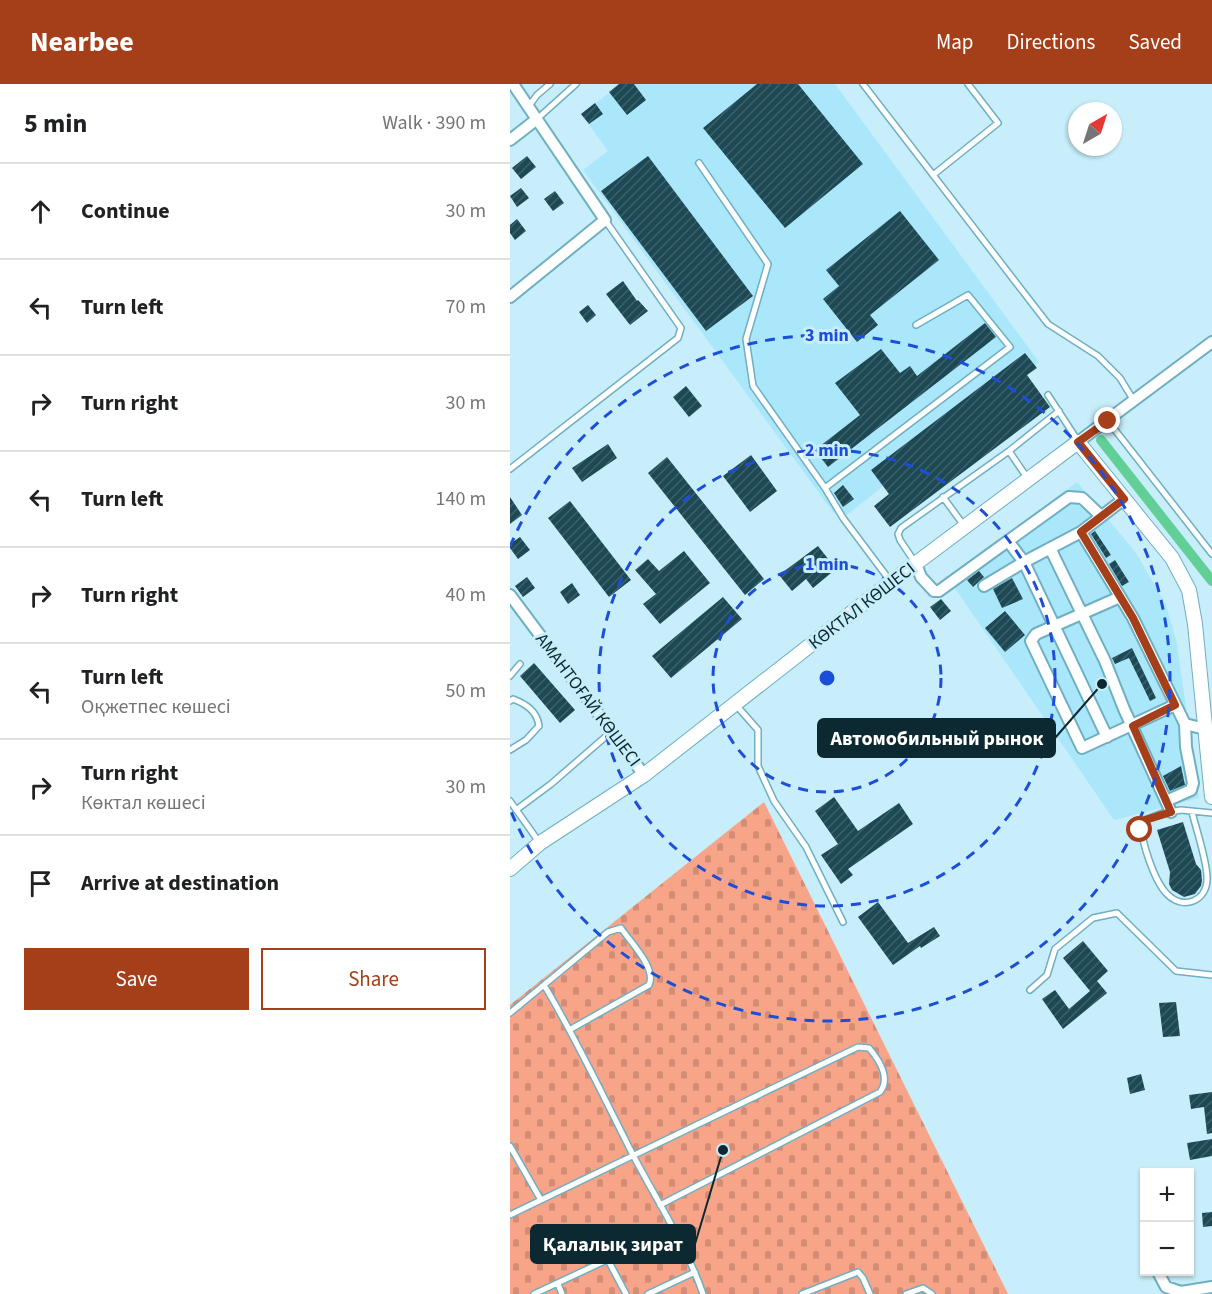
<!DOCTYPE html>
<html lang="en">
<head>
<meta charset="utf-8">
<style>
  body { margin:0; font-family:"Source Sans 3",sans-serif; background:#f6f6f6; color:#202124 }
  .controls { position:absolute; right:18px; bottom:18px; display:grid; overflow:hidden; border-radius:0px; box-shadow:0 2px 4px #0004 }
  .controls button { width:54px; height:54px; display:grid; place-items:center; padding:0; border:0; border-bottom:2px solid #e0e0e0; background:#fff; color:#202124; font:30px sans-serif }
  .compass { position:absolute; left:558px; top:18px; width:54px; height:54px; border-radius:50%; background:#fff; box-shadow:0 2px 4px #0004; rotate:39deg }
  .stop { position:absolute; width:18px; height:18px; margin:-14px; border:4px solid #a53f1a; border-radius:50%; background:#fff }
  .stop.end { background:#a53f1a; border-color:#fff; box-shadow:0 2px 6px #0008 }
  .list { margin:0; padding:0; list-style:none }
  h2 { display:flex; justify-content:space-between; align-items:center; height:78px; margin:0; padding:0 24px; font-size:26px }
  h2 small { font-size:20px; font-weight:400; color:#757577 }
  .list li { display:grid; grid-template-columns:39px 1fr auto; gap:18px; align-items:center; box-sizing:border-box; height:96px; padding:0 24px; border-top:2px solid #e0e0e0 }
  .list b { display:block; font-size:22px; white-space:nowrap }
  .list p { margin:0; font-size:20px; white-space:nowrap; color:#757577 }
  .list em { font-size:20px; font-style:normal; color:#757577 }
  .actions { display:flex; gap:12px; padding:18px 24px }
  .actions a { flex:1; padding:14px 0; border:2px solid #a53f1a; border-radius:0px; text-align:center; font-size:21px; color:#a53f1a }
  .actions .main { background:#a53f1a; color:#fff }
  .icon { flex:none; width:33px; height:33px; fill:none; stroke:currentColor; stroke-width:2; stroke-linecap:round; stroke-linejoin:round }
  .map { position:relative; flex:none; width:702px; height:1210px; overflow:hidden }
  header { display:flex; align-items:center; gap:36px; box-sizing:border-box; height:84px; padding:0 30px; background:#a53f1a; color:#fff }
  header strong { font-size:28px }
  nav { display:flex; gap:33px; margin-inline-start:auto; font-size:21px }
  main { display:flex }
  aside { flex:1; background:#fff }
  .map>svg:first-child { display:block }
</style>
</head>
<body>
<header>
<strong>Nearbee</strong>
<nav><a>Map</a><a>Directions</a><a>Saved</a></nav>
</header>
<main>
<aside>
<h2>5 min<small>Walk · 390 m</small></h2>
<ul class="list">
<li><svg class="icon" aria-label="ahead" viewBox="0 0 24 24"><path d="M12 20V5M6 11l6-6 6 6"/></svg><div><b>Continue</b></div><em>30 m</em></li>
<li><svg class="icon" aria-label="left" viewBox="0 0 24 24"><path d="M17 20v-9H6M10 6l-5 5 5 5"/></svg><div><b>Turn left</b></div><em>70 m</em></li>
<li><svg class="icon" aria-label="right" viewBox="0 0 24 24"><path d="M7 20v-9h11M14 6l5 5-5 5"/></svg><div><b>Turn right</b></div><em>30 m</em></li>
<li><svg class="icon" aria-label="left" viewBox="0 0 24 24"><path d="M17 20v-9H6M10 6l-5 5 5 5"/></svg><div><b>Turn left</b></div><em>140 m</em></li>
<li><svg class="icon" aria-label="right" viewBox="0 0 24 24"><path d="M7 20v-9h11M14 6l5 5-5 5"/></svg><div><b>Turn right</b></div><em>40 m</em></li>
<li><svg class="icon" aria-label="left" viewBox="0 0 24 24"><path d="M17 20v-9H6M10 6l-5 5 5 5"/></svg><div><b>Turn left</b><p>Оқжетпес көшесі</p></div><em>50 m</em></li>
<li><svg class="icon" aria-label="right" viewBox="0 0 24 24"><path d="M7 20v-9h11M14 6l5 5-5 5"/></svg><div><b>Turn right</b><p>Көктал көшесі</p></div><em>30 m</em></li>
<li><svg class="icon" aria-label="arrive" viewBox="0 0 24 24"><path d="M6 21V4h12l-3 4 3 4H6"/></svg><div><b>Arrive at destination</b></div></li>
</ul>
<div class="actions"><a class="main">Save</a><a>Share</a></div>
</aside>
<div class="map">
<svg width="702" height="1210" viewBox="0 0 702 1210">
  <defs>
    <pattern id="cemetery-stones" width="16" height="16" patternUnits="userSpaceOnUse" patternTransform="scale(1.5)"><rect width="16" height="16" fill="#f7a489"/><path d="M2 7V4a2 2 0 0 1 4 0v3zM10 15v-3a2 2 0 0 1 4 0v3z" fill="#d38d77"/></pattern>
    <pattern id="building-hatch" width="6" height="6" patternUnits="userSpaceOnUse" patternTransform="scale(1.5)"><rect width="6" height="6" fill="#1d4955"/><path d="M-1 1l2-2M0 6l6-6M5 7l2-2" fill="none" stroke="#3c606b"/></pattern>
  </defs>
  <rect width="100%" height="100%" fill="#c7eefa"/>
  <path fill="#abe7fa" d="M111,0H325L529,278L333,434L323,428L73,86L98,67L71,30Z
    M567,398L626,469L656,521L667,560L689,714L604,736L438,494Z"/>
  <path fill="url(#cemetery-stones)" d="M254,718L498,1210H0V921Z"/>
  <g fill="none" stroke-linecap="round" stroke-linejoin="round">
    <path stroke="#62cf96" stroke-width="10" d="M591,356L702,497"/>
  </g>
  <path fill="url(#building-hatch)" d="M109,0H124L136,16L117,31L99,8Z
    M247,0H288L353,80L275,144L193,44Z
    M85,19L93,30L79,40L71,30Z
    M17,72L26,83L11,95L2,84Z
    M138,72L243,212L196,247L91,107Z
    M11,104L19,114L7,123L0,112Z
    M45,107L54,119L43,127L34,115Z
    M390,127L429,176L360,231L368,241L347,258L313,215L329,202L316,186Z
    M7,135L16,147L5,156L0,149V141Z
    M113,197L127,217L128,216L138,227L120,241L96,210Z
    M78,221L86,231L77,239L69,228Z
    M475,239L486,253L318,383L305,366L350,331L325,299L371,265L390,289L400,282L407,292Z
    M515,269L527,284L517,291L540,323L380,443L364,422L379,410L361,386Z
    M176,302L192,322L179,333L163,313Z
    M98,360L107,374L72,398L62,384Z
    M241,371L267,407L240,428L213,392Z
    M157,373L254,495L235,511L138,389Z
    M333,401L344,415L333,423L324,409Z
    M0,413L12,431L0,440Z
    M60,417L121,496L99,513L38,434Z
    M585,447L601,471L596,474L581,450Z
    M10,453L20,466L8,475L0,464V460Z
    M308,462L326,485L303,504L296,495L282,507L269,491Z
    M174,467L200,499L150,540L133,520L146,510L125,486L138,475L149,487Z
    M605,476L619,498L612,502L599,480Z
    M469,487L474,493L463,503L457,496Z
    M17,493L25,504L13,513L5,502Z
    M502,494L513,515L492,524L483,505Z
    M62,499L70,511L58,520L50,508Z
    M213,513L232,535L161,594L142,572Z
    M431,515L441,527L430,536L420,523Z
    M495,527L515,551L495,568L475,544Z
    M622,564L646,614L640,617L619,574L605,580L602,574Z
    M24,579L65,626L50,639L10,592Z
    M671,682L675,701L660,707L653,692Z
    M324,713L348,747L389,719L403,740L338,785L343,791L331,800L311,771L328,760L305,727Z
    M673,738L686,780L691,786L692,796L691,802L685,810L674,813L662,806L659,800L660,788L647,746Z
    M368,818L398,859L424,843L430,852L411,864L410,862L383,881L348,833Z
    M573,857L598,887L587,897L597,909L553,945L532,915L545,906L559,925L580,907L553,874Z
    M666,918L670,952L653,953L649,919Z
    M631,990L635,1006L620,1010L617,994Z
    M702,1008V1049L697,1050L694,1023L681,1025L679,1011Z
    M702,1055V1072L680,1076L677,1059Z
    M702,1128V1142L693,1143L692,1129Z"/>
  <g fill="none" stroke-linecap="round" stroke-linejoin="round">
    <g stroke="#6eafc2" stroke-width="8">
      <path id="service" d="M353,0L538,240L588,272L610,294L624,317
        M19,22L27,11L40,0
        M27,35L66,0
        M189,79L258,180L236,255L243,302L315,404L333,434L381,498
        M423,91L488,39L458,0
        M538,311L568,357
        M598,337L702,470
        M499,367L518,395
        M0,385L168,254L171,244L95,136
        M315,404L500,263L458,211L406,241
        M433,413L455,443
        M406,480L390,456L388,450L391,444L499,367L549,327
        M0,592L10,580
        M0,617L3,615C16,620 27,627 29,642L16,656L0,666
        M226,621L248,646V682L264,717L296,763L333,838
        M0,717L29,758
        M6,726L41,700L101,648
        M682,728C686,745 698,779 697,796C696,817 674,826 658,811C645,799 629,754 632,737L653,729L671,726L702,729
        M34,901C67,956 94,1014 123,1071C147,1117 176,1161 193,1210
        M520,906L537,891L545,865L583,834L607,829L666,887L702,891
        M0,929L98,848L111,844C120,858 147,884 139,901L61,945
        M0,1062L31,1116
        M0,1131L348,963L359,964C370,977 381,994 370,1008L150,1121
        M98,1176L116,1210
        M48,1200L52,1210
        M24,1210L163,1145
        M138,1210L185,1188
        M292,1210L348,1188L353,1194L360,1210
        M396,1210L413,1204L422,1210"/>
    </g>
    <g stroke="#6eafc2" stroke-width="14">
      <path id="minor" d="M0,56L27,35
        M0,213L95,136L3,0
        M568,358L702,258
        M571,448L614,415
        M498,457L559,413L572,414L591,432
        M540,464L595,577L614,625L661,728
        M406,480L411,493L424,507H429L498,457L514,478L571,448L623,534L675,640L695,645
        M474,502L514,478L597,653
        M0,511L134,691
        M610,513L526,550L521,557L572,664L665,621
        M656,717L681,706L683,699L676,663L675,640
        M648,1188L656,1203L671,1208L702,1203"/>
    </g>
    <g stroke="#6eafc2" stroke-width="16">
      <path id="tertiary" d="M0,785L30,759L134,691L381,498L568,358L662,474L679,506L685,540L702,713"/>
    </g>
    <use href="#service" stroke="#fff" stroke-width="5"/>
    <use href="#minor" stroke="#fff" stroke-width="10"/>
    <use href="#tertiary" stroke="#fff" stroke-width="14"/>
  </g>
  <g fill="none" stroke-linecap="round" stroke-linejoin="round">
    <path stroke="#a53f1a" stroke-width="8" d="M598,337L568,358L614,415L571,448L623,534L665,621L623,642L661,728L632,737L630,746"/>
  </g>
  <g fill="none" stroke="#1d4ed8" stroke-width="3" stroke-dasharray="10 8">
    <circle cx="317" cy="594" r="114"/>
    <circle cx="317" cy="594" r="228"/>
    <path d="M0 463A343 343 0 1 1 0 725"/>
  </g>
  <g text-anchor="middle" dominant-baseline="central" stroke-width="6" stroke-linejoin="round" paint-order="stroke">
    <g font-size="18" fill="#0c2830" stroke="#c7eefa">
      <text transform="translate(352 522) rotate(-38)">КӨКТАЛ КӨШЕСІ</text>
      <text transform="translate(78 616) rotate(53)">АМАНТОҒАЙ КӨШЕСІ</text>
    </g>
  </g>
  <circle cx="317" cy="594" r="9" fill="#1d4ed8" stroke="#c7eefa" stroke-width="3"/>
  <g font-size="18" text-anchor="middle" font-weight="bold" fill="#1d4ed8" stroke="#c7eefa" stroke-width="6" stroke-linejoin="round" paint-order="stroke">
    <text x="317" y="257">3 min</text>
    <text x="317" y="372">2 min</text>
    <text x="317" y="486">1 min</text>
  </g>
  <path fill="none" stroke="#0c2830" stroke-width="2" d="M592 600L545 654M213 1066L185 1160"/>
  <g fill="#0c2830" stroke="#c7eefa" stroke-width="2">
    <circle cx="592" cy="600" r="6"/>
    <circle cx="213" cy="1066" r="6"/>
  </g>
  <g fill="#0c2830" stroke="#0c2830" stroke-width="2">
    <rect x="308" y="635" width="237" height="38" rx="6"/>
    <rect x="21" y="1141" width="164" height="38" rx="6"/>
  </g>
  <g font-size="20" text-anchor="middle" font-weight="bold" fill="#fff">
    <text x="427" y="661">Автомобильный рынок</text>
    <text x="103" y="1167">Қалалық зират</text>
  </g>
</svg>
<div class="controls">
<button>+</button>
<button>−</button>
</div>
<svg class="compass" viewBox="-18 -18 36 36"><path d="M0-13l5 13h-10z" fill="#e53935"/><path d="M0 13l5-13h-10z" fill="#757577"/></svg>
<div class="stop" style="left:630px;top:746px"></div>
<div class="stop end" style="left:598px;top:337px"></div>
</div>
</main>
</body>
</html>
